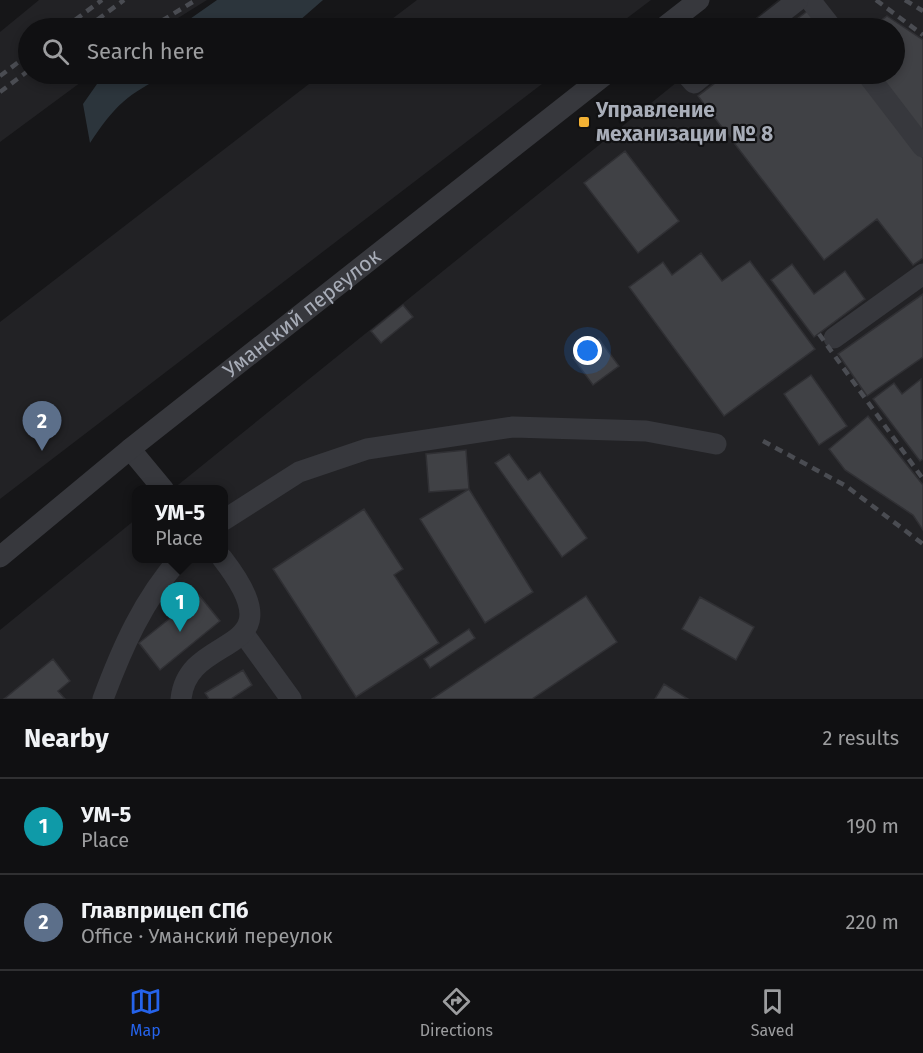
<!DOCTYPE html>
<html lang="en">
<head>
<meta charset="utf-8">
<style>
  body { margin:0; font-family:"Fira Sans",sans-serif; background:#1e1e20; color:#f1f3f6 }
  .you { position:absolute; left:588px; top:351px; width:21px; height:21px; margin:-15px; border:4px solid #fff; border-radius:50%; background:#1a73e8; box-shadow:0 0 0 9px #1a73e833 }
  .badge { display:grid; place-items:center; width:39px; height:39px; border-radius:50%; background:#2563eb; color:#fff; font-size:20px; font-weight:700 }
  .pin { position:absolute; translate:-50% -50px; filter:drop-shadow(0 2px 3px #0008) }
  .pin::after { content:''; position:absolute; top:32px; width:21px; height:18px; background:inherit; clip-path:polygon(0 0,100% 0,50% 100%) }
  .popup { position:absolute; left:132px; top:485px; width:96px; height:78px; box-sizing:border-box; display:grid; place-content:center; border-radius:12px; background:#101012; filter:drop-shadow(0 2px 4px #0005); font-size:20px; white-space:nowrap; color:#9c9d9f }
  .popup b { font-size:22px; color:#f1f3f6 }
  .popup::after { content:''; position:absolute; left:50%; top:100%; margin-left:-12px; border:12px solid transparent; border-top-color:#101012 }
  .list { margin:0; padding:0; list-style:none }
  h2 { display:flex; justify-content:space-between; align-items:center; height:78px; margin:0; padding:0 24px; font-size:26px }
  h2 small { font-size:20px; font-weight:400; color:#9c9d9f }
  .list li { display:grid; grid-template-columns:39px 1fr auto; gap:18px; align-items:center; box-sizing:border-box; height:96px; padding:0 24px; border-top:2px solid #303032 }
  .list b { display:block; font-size:22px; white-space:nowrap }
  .list p { margin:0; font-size:20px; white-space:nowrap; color:#9c9d9f }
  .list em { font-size:20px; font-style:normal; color:#9c9d9f }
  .icon { flex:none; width:33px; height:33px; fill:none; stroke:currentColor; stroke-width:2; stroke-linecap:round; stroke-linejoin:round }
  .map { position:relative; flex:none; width:923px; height:699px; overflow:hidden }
  .search { position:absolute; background:#101012; box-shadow:0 3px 9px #0003; left:18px; right:18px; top:18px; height:66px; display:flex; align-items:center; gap:15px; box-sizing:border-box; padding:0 21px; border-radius:33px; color:#9c9d9f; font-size:22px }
  .sheet { height:270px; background:#101012 }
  nav { display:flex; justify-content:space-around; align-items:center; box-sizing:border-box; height:84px; border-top:2px solid #303032; background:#101012; font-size:16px; color:#9c9d9f }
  nav a { display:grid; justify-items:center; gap:3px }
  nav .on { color:#2563eb }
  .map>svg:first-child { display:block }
</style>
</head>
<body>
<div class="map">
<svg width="923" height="699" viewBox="0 0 923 699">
  <rect width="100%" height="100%" fill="#161618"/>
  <path fill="#222225" d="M39,0H207L162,28H28V74H92L0,142V32Z
    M417,0H651L614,28H380Z
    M778,0H923V699H0V630L136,519V558H224V490L173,489L687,74H894V28H743Z
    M322,74H555L0,499V322Z"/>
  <path fill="#2c353c" d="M217,0H323L291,28H177Z
    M104,74H168C128,94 115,105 90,143L83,104Z"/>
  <path fill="#404145" stroke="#303034" stroke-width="1.5" d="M809,10L823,28H785Z
    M887,16L923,40V142L871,74H894V28H871Z
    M727,74H858L923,158V258L913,265L877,219L824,260L698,96Z
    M625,151L679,221L638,253L584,183Z
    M701,253L722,281L750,261L815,349L724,416L629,287L663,262L672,275Z
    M792,264L814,294L845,271L865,299L814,337L771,280Z
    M923,294V357L867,396L838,354Z
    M403,305L413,317L381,343L371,331Z
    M599,339L619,366L593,385L573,358Z
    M811,375L847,426L819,445L784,394Z
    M921,379L923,459L920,461L873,399L894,383L902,394Z
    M868,416L923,485V530L913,515L845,470L829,449Z
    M466,450L469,489L429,492L426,454Z
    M509,454L528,480L540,472L587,538L562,557L495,463Z
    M469,489L533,592L485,623L420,519Z
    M364,509L403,569L394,575L439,643L356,697L273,569Z
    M199,595L220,621L160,670L139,643Z
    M586,596L617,642L532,699H432Z
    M700,597L754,627L736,660L682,629Z
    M469,629L475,638L430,668L424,659Z
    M53,659L70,681L58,691L65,699H4Z
    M243,670L252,685L231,699H209L205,693Z
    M664,684L688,699H655Z"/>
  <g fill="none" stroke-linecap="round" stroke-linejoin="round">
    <g stroke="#37383d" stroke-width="21">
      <path d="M810,0L832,28"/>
      <path d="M663,28L699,0"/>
      <path d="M762,28L798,0"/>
      <path d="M686,74L694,83L705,74"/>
      <path d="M867,74L923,147"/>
      <path d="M834,338L923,274"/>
      <path d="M130,449L164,490"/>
      <path d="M224,520L299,472L367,449L513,427L646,431L716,444"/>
      <path id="s1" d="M0,557L130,449L606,74"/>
      <path d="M244,634L291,699"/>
      <path d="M103,699C122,648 143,600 180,558"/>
      <path d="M181,699C188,629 301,660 222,558"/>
    </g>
    <path stroke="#4a4c52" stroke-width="4.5" stroke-dasharray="8 6" stroke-linecap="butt" d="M876,0L923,35
      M905,0L923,11
      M64,28L102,0
      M86,28L124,0
      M150,28L196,0
      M0,76L28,55
      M0,92L28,71
      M819,334L923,479
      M763,441L846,486L923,544"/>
  </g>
  <rect fill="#f2b134" stroke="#111113" stroke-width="2" x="578" y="116" width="12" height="12" rx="3"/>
  <g text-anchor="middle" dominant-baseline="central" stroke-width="4.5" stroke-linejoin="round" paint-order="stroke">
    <g font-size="21" font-weight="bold" fill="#a8adb8" stroke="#111113" text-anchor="start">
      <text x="596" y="110">Управление<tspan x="596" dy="24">механизации № 8</tspan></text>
    </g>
    <g font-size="21" fill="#a8adb8" stroke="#111113">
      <text stroke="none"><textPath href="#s1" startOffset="388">Уманский переулок</textPath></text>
    </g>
  </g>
</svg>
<div class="you"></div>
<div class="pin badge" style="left:180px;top:632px;background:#0f9aa8">1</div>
<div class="popup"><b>УМ-5</b>Place</div>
<div class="pin badge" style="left:42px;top:451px;background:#5c6f8a">2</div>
<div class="search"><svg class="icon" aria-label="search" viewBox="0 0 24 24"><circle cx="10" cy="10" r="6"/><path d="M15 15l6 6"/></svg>Search here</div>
</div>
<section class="sheet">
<h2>Nearby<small>2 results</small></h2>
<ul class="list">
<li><span class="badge" style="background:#0f9aa8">1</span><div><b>УМ-5</b><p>Place</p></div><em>190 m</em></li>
<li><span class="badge" style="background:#5c6f8a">2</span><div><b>Главприцеп СПб</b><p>Office · Уманский переулок</p></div><em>220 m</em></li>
</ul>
</section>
<nav>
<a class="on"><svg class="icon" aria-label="map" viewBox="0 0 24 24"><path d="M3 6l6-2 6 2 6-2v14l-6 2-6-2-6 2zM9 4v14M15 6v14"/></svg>Map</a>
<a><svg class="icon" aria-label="directions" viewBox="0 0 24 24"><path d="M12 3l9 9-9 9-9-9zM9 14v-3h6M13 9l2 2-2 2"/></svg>Directions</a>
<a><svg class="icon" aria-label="saved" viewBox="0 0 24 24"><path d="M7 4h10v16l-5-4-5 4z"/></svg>Saved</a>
</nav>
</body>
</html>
